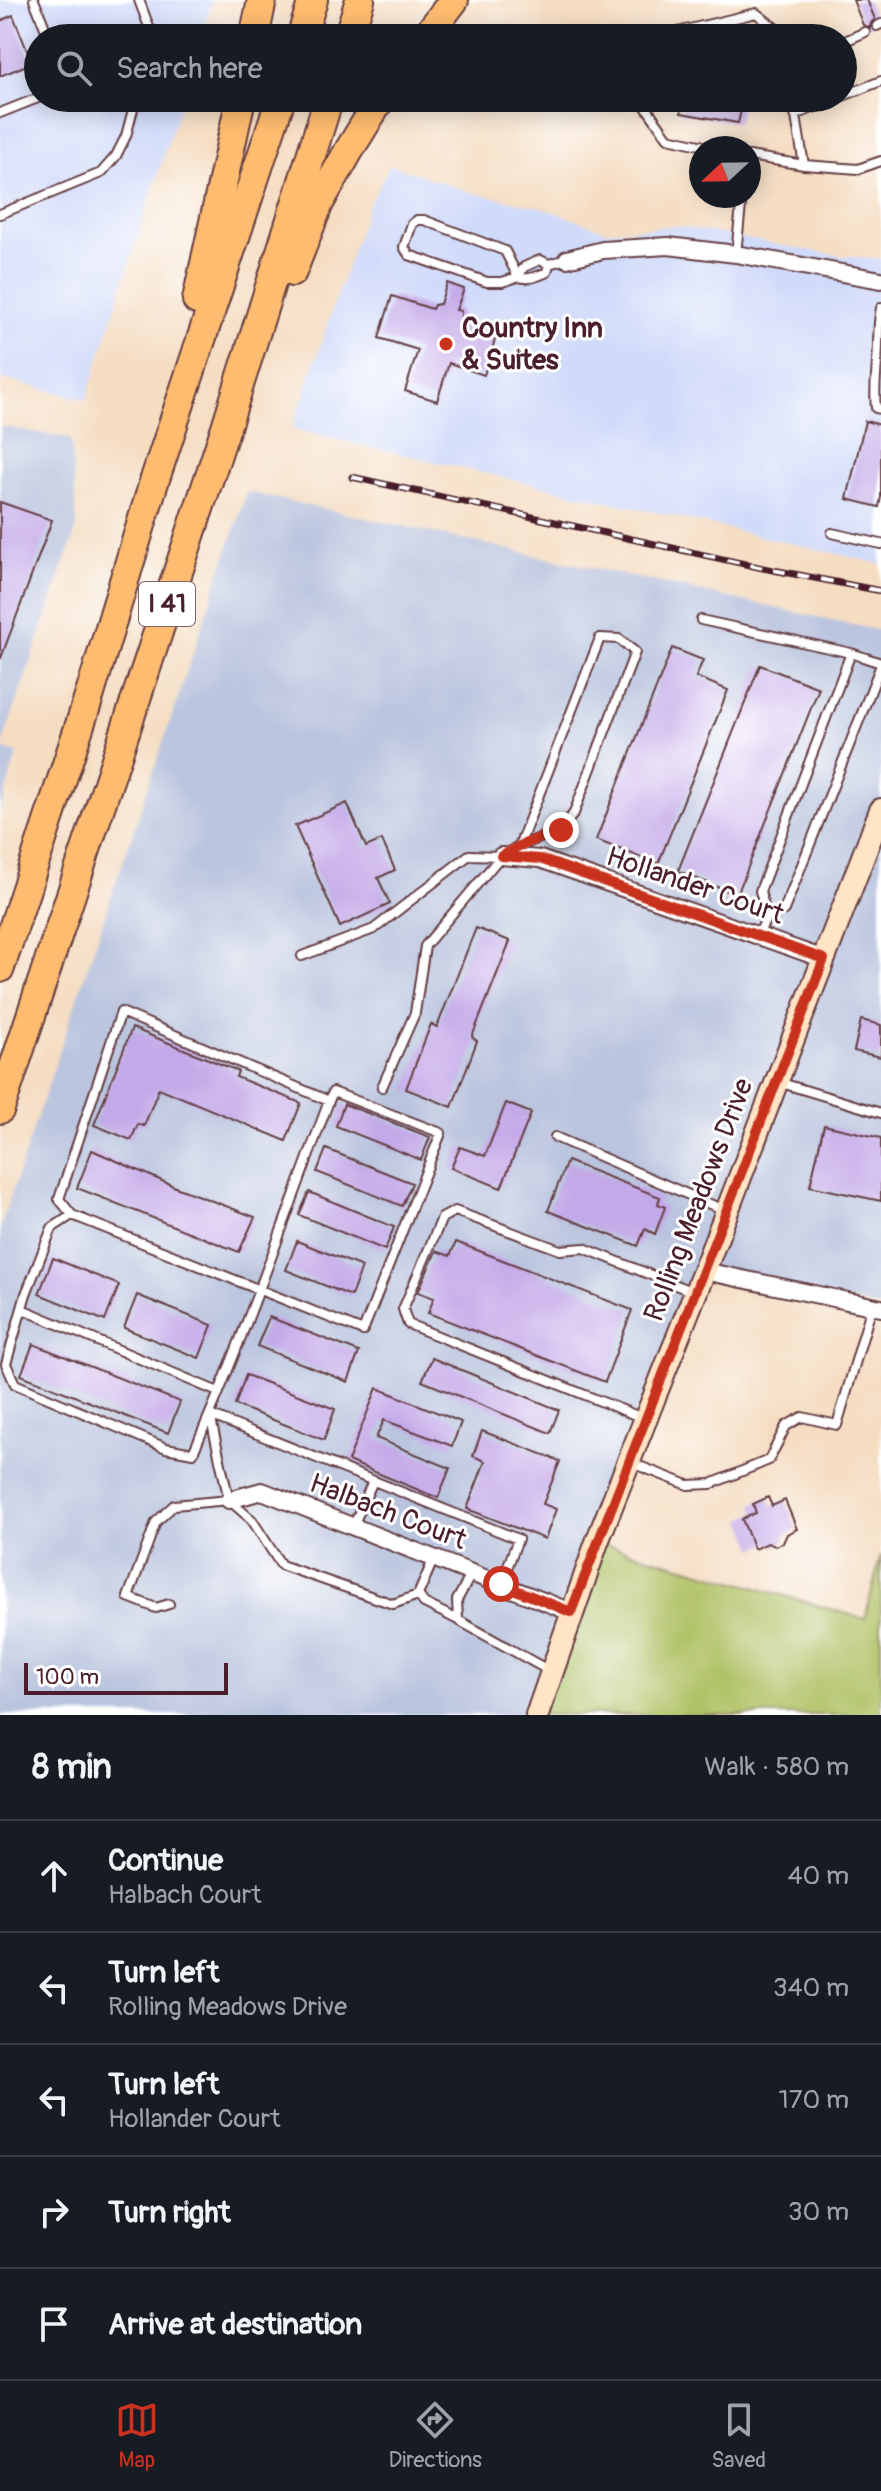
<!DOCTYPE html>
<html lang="en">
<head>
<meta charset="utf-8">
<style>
  body { margin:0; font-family:Pangolin,sans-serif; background:#242831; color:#f1f3f6 }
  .compass { position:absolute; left:689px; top:136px; width:72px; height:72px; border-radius:50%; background:#171b24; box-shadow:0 4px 20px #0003; rotate:248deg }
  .scale { position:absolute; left:24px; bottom:20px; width:204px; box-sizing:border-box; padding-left:8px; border:4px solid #4a1f2b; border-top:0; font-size:22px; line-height:28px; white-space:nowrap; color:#4a1f2b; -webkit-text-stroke:6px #fff; paint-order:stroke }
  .stop { position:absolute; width:24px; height:24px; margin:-18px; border:6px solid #c8321e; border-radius:50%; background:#fff }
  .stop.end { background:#c8321e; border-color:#fff; box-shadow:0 2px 8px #0008 }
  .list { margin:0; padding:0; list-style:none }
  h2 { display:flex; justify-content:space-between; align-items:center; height:104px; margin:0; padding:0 32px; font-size:34px }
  h2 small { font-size:26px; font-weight:400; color:#9ea1a6 }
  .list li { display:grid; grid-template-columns:52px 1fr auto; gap:24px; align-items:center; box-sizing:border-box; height:112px; padding:0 32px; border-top:2px solid #363941 }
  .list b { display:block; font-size:30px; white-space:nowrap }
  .list p { margin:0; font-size:26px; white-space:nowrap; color:#9ea1a6 }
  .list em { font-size:26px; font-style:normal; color:#9ea1a6 }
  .icon { flex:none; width:44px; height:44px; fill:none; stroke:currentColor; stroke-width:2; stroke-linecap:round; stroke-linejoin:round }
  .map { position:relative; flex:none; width:881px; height:1715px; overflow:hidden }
  .search { position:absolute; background:#171b24; box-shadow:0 4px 20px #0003; left:24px; right:24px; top:24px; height:88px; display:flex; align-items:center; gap:20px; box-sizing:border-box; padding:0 28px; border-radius:44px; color:#9ea1a6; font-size:30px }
  .sheet { height:664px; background:#171b24 }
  nav { display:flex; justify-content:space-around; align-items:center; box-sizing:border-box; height:112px; border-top:2px solid #363941; background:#171b24; font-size:22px; color:#9ea1a6 }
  nav a { display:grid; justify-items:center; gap:4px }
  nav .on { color:#c8321e }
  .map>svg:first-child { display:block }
</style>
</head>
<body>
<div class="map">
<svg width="881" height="1715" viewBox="0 0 881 1715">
  <rect width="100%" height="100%" fill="#fff"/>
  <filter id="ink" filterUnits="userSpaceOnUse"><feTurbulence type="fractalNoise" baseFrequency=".0125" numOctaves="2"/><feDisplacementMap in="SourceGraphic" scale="16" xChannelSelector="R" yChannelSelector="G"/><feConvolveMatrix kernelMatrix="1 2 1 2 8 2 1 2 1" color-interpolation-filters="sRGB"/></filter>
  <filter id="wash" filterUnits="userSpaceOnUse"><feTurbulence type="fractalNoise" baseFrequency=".006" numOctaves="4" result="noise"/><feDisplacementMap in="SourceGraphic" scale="32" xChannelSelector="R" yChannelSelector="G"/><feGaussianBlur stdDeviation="1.8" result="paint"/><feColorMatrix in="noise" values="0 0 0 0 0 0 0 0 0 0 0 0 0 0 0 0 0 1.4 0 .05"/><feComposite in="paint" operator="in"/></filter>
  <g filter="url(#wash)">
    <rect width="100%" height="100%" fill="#f5ddc2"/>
    <path fill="#d0daf9" d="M0,0H213L201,38H38V98H182L86,400L0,378Z
      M390,165L473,193L540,207L607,231L677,226L835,255L881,259V564L292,429L367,208Z"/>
    <path fill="#bac4de" d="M0,426L71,439L77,527L1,748L17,753L0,814Z
      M247,492L881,631V1308L704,1271L571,1612L526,1715H0V1228Z"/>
    <path fill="#b0c266" stroke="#7d7048" stroke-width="2" d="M597,1542L865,1619L881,1555V1715H537Z"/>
    <g id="blocks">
      <path fill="#c4a9e8" d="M853,0H867L875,19L871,23L870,28L863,25Z
        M13,15L32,63L0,76V21Z
        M684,98H744L738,123L681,113Z
        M447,283L464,289L456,310L461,311V318L498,330L484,375L449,363L437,401L405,391L418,350L379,338L392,296L432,309L434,305L440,304Z
        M865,421L881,425V497L879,507L847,499Z
        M0,502L52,520L1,658H0Z
        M672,648L703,660L696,677L728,690L658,864L596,840Z
        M760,665L819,688L737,895L678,871Z
        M347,803L366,847L382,840L395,870L378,878L390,904L340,927L295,826Z
        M476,928L510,941L472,1037L477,1041L452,1107L406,1089L431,1024L437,1027Z
        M861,1020L881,1025V1057L854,1051Z
        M132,1028L238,1071L236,1077L301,1103L286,1141L159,1088L144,1126L138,1124L131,1140L94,1125Z
        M506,1103L531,1113L501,1188L451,1168L460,1147L485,1156Z
        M344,1104L430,1137L421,1160L336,1126Z
        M824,1125L881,1138V1201L810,1186Z
        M326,1149L412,1183L402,1206L317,1172Z
        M92,1150L178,1188L255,1217L239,1252L77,1188Z
        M567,1161L660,1197L658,1204L665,1207L655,1234L645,1229L638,1246L548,1211Z
        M309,1192L394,1227L385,1250L299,1215Z
        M297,1241L362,1267L351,1296L286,1270Z
        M456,1242L632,1310L605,1382L428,1313L434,1298L418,1292L436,1251L450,1256Z
        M53,1258L119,1285L105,1321L39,1294Z
        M137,1295L212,1325L199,1358L124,1328Z
        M269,1317L359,1352L348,1382L257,1346Z
        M33,1344L180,1402L168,1433L21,1375Z
        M432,1358L559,1410L550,1433L422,1381Z
        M246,1375L335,1409L324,1440L235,1405Z
        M377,1388L461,1422L452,1446L384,1420L376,1438L450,1468L438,1498L348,1461Z
        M482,1431L560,1461L543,1504L556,1509L545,1539L467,1509L485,1461L473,1456Z
        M768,1497L772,1506L785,1500L797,1529L787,1534L783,1543L775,1546L768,1543L754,1549L742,1519L756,1513L753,1504Z"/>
    </g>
  </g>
  <g filter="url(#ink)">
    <use href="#blocks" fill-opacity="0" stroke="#643c42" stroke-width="2"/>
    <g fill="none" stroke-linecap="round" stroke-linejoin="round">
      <g stroke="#643c42" stroke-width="12">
        <path id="lane" d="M34,0L49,38
          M139,0L152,35L151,38
          M877,26L881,24
          M664,38L669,34L756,13L779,31L781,38
          M843,42L865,32
          M843,96L881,81
          M645,98L646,107L668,138L713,148
          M793,98L804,165
          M0,113L38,98
          M795,115L838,98
          M749,156L804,165L858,169L881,161
          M0,214L101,173L116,156L126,136L136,98
          M417,220H424L505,251L518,277L502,282H487L409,255L404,247L412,224Z
          M736,254L742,196
          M549,264L547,272C536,277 529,280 518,277L524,267L540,260L549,264L566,259
          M881,308C877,326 879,344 877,362C876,379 874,390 876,408L881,409
          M832,533L881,544
          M701,620L851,653L881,663
          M767,917L760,891L851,653
          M758,935L767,917L784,910L881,665
          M302,956L374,929L469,855L501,856
          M778,1082L881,1113
          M382,1087L415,1013L425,946L501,856L519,846L561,830L574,813L635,652L619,639L600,638L519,846
          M555,1137L726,1211
          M72,1215L52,1228L26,1294L6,1364L15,1384L166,1448L193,1453C244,1338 285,1218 329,1101L333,1092L441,1133L363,1331L72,1215L59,1199L121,1012L329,1101
          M22,1309L218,1392
          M645,1419L408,1324L403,1309L442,1218L455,1211L560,1250L584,1248L693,1292
          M629,1462L688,1485L711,1484L769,1460L786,1426L802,1417L837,1425L872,1306
          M353,1526L373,1481
          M434,1558L418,1595L424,1603L458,1620
          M472,1573L457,1600L458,1620L546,1669
          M418,1595L393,1604L281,1565L252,1520L229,1500L210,1415L518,1539L501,1584
          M169,1604L156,1608L128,1597L156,1522L174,1505L229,1500"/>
      </g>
      <g stroke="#643c42" stroke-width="20">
        <path id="street" d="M567,259L603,250L668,246L736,254L881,280
          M501,856L540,859L824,959
          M704,1271L881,1308
          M229,1500L262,1491L571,1612"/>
      </g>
      <g stroke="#643c42" stroke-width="26">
        <path id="secondary" d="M537,1715L597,1542L704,1271L881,810"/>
      </g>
      <g stroke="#643c42" stroke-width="32">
        <path id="highway" d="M254,38L262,0
          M301,38L313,0
          M348,38L360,0
          M425,38L454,0
          M292,272L319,203L351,147L381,98
          M197,300L241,98
          M0,968L90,694L153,485L281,98
          M0,1109L226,427L329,98"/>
      </g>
      <use href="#lane" stroke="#fff" stroke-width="8"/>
      <use href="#street" stroke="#fff" stroke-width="16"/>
      <use href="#secondary" stroke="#ffe4c6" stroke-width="22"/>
      <use href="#highway" stroke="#febc70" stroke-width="28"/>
      <g stroke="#4a1f2b" stroke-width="7">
        <path id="rail" d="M352,477L763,568L881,591"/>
      </g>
      <use href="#rail" stroke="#fff" stroke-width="4" stroke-dasharray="12" stroke-linecap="butt"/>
    </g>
  </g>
  <g fill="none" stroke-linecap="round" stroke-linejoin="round" filter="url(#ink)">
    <path stroke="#c8321e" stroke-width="10" d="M501,1584L571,1612L824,959L540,859L501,856L519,846L561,830"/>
  </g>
  <circle fill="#c8321e" stroke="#fff" stroke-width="3" cx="446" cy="344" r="8"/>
  <g text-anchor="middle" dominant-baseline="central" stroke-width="6" stroke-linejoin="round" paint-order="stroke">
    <rect fill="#fff" stroke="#80626b" stroke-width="2" x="139" y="582" width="56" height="44" rx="6"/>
    <g font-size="26" font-weight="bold" fill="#4a1f2b">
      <text x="167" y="604">I 41</text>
    </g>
    <g font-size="28" font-weight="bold" fill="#4a1f2b" stroke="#fff" text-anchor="start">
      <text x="462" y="328">Country Inn<tspan x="462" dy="32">&amp; Suites</tspan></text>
    </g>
    <g font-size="28" fill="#4a1f2b" stroke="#fff">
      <text transform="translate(695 886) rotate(19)">Hollander Court</text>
      <text transform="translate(699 1200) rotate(-69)">Rolling Meadows Drive</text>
      <text transform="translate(388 1512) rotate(21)">Halbach Court</text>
    </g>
  </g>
</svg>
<svg class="compass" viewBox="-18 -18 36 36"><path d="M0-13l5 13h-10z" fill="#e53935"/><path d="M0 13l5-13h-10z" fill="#9ea1a6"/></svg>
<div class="scale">100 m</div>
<div class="stop" style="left:501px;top:1584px"></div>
<div class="stop end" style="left:561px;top:830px"></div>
<div class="search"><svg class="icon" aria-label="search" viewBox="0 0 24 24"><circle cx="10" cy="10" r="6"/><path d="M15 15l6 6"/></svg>Search here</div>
</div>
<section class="sheet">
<h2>8 min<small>Walk · 580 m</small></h2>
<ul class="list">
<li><svg class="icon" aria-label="ahead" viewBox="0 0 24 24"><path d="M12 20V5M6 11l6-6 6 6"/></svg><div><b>Continue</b><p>Halbach Court</p></div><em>40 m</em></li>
<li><svg class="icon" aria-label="left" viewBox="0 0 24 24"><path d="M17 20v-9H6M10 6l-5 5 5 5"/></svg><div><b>Turn left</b><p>Rolling Meadows Drive</p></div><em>340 m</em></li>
<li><svg class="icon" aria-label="left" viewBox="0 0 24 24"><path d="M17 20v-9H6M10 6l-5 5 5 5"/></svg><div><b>Turn left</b><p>Hollander Court</p></div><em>170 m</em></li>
<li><svg class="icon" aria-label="right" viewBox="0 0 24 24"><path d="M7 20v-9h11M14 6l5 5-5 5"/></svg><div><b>Turn right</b></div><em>30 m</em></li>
<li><svg class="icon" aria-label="arrive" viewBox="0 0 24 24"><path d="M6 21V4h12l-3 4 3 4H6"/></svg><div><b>Arrive at destination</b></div></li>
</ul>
</section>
<nav>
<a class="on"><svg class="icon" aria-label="map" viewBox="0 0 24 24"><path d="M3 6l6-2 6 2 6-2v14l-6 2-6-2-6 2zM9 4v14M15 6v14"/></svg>Map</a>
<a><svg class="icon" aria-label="directions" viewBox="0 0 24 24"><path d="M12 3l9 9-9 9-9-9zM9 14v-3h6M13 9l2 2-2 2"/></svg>Directions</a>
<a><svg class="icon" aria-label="saved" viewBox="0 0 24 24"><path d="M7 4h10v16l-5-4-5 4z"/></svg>Saved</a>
</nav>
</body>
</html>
